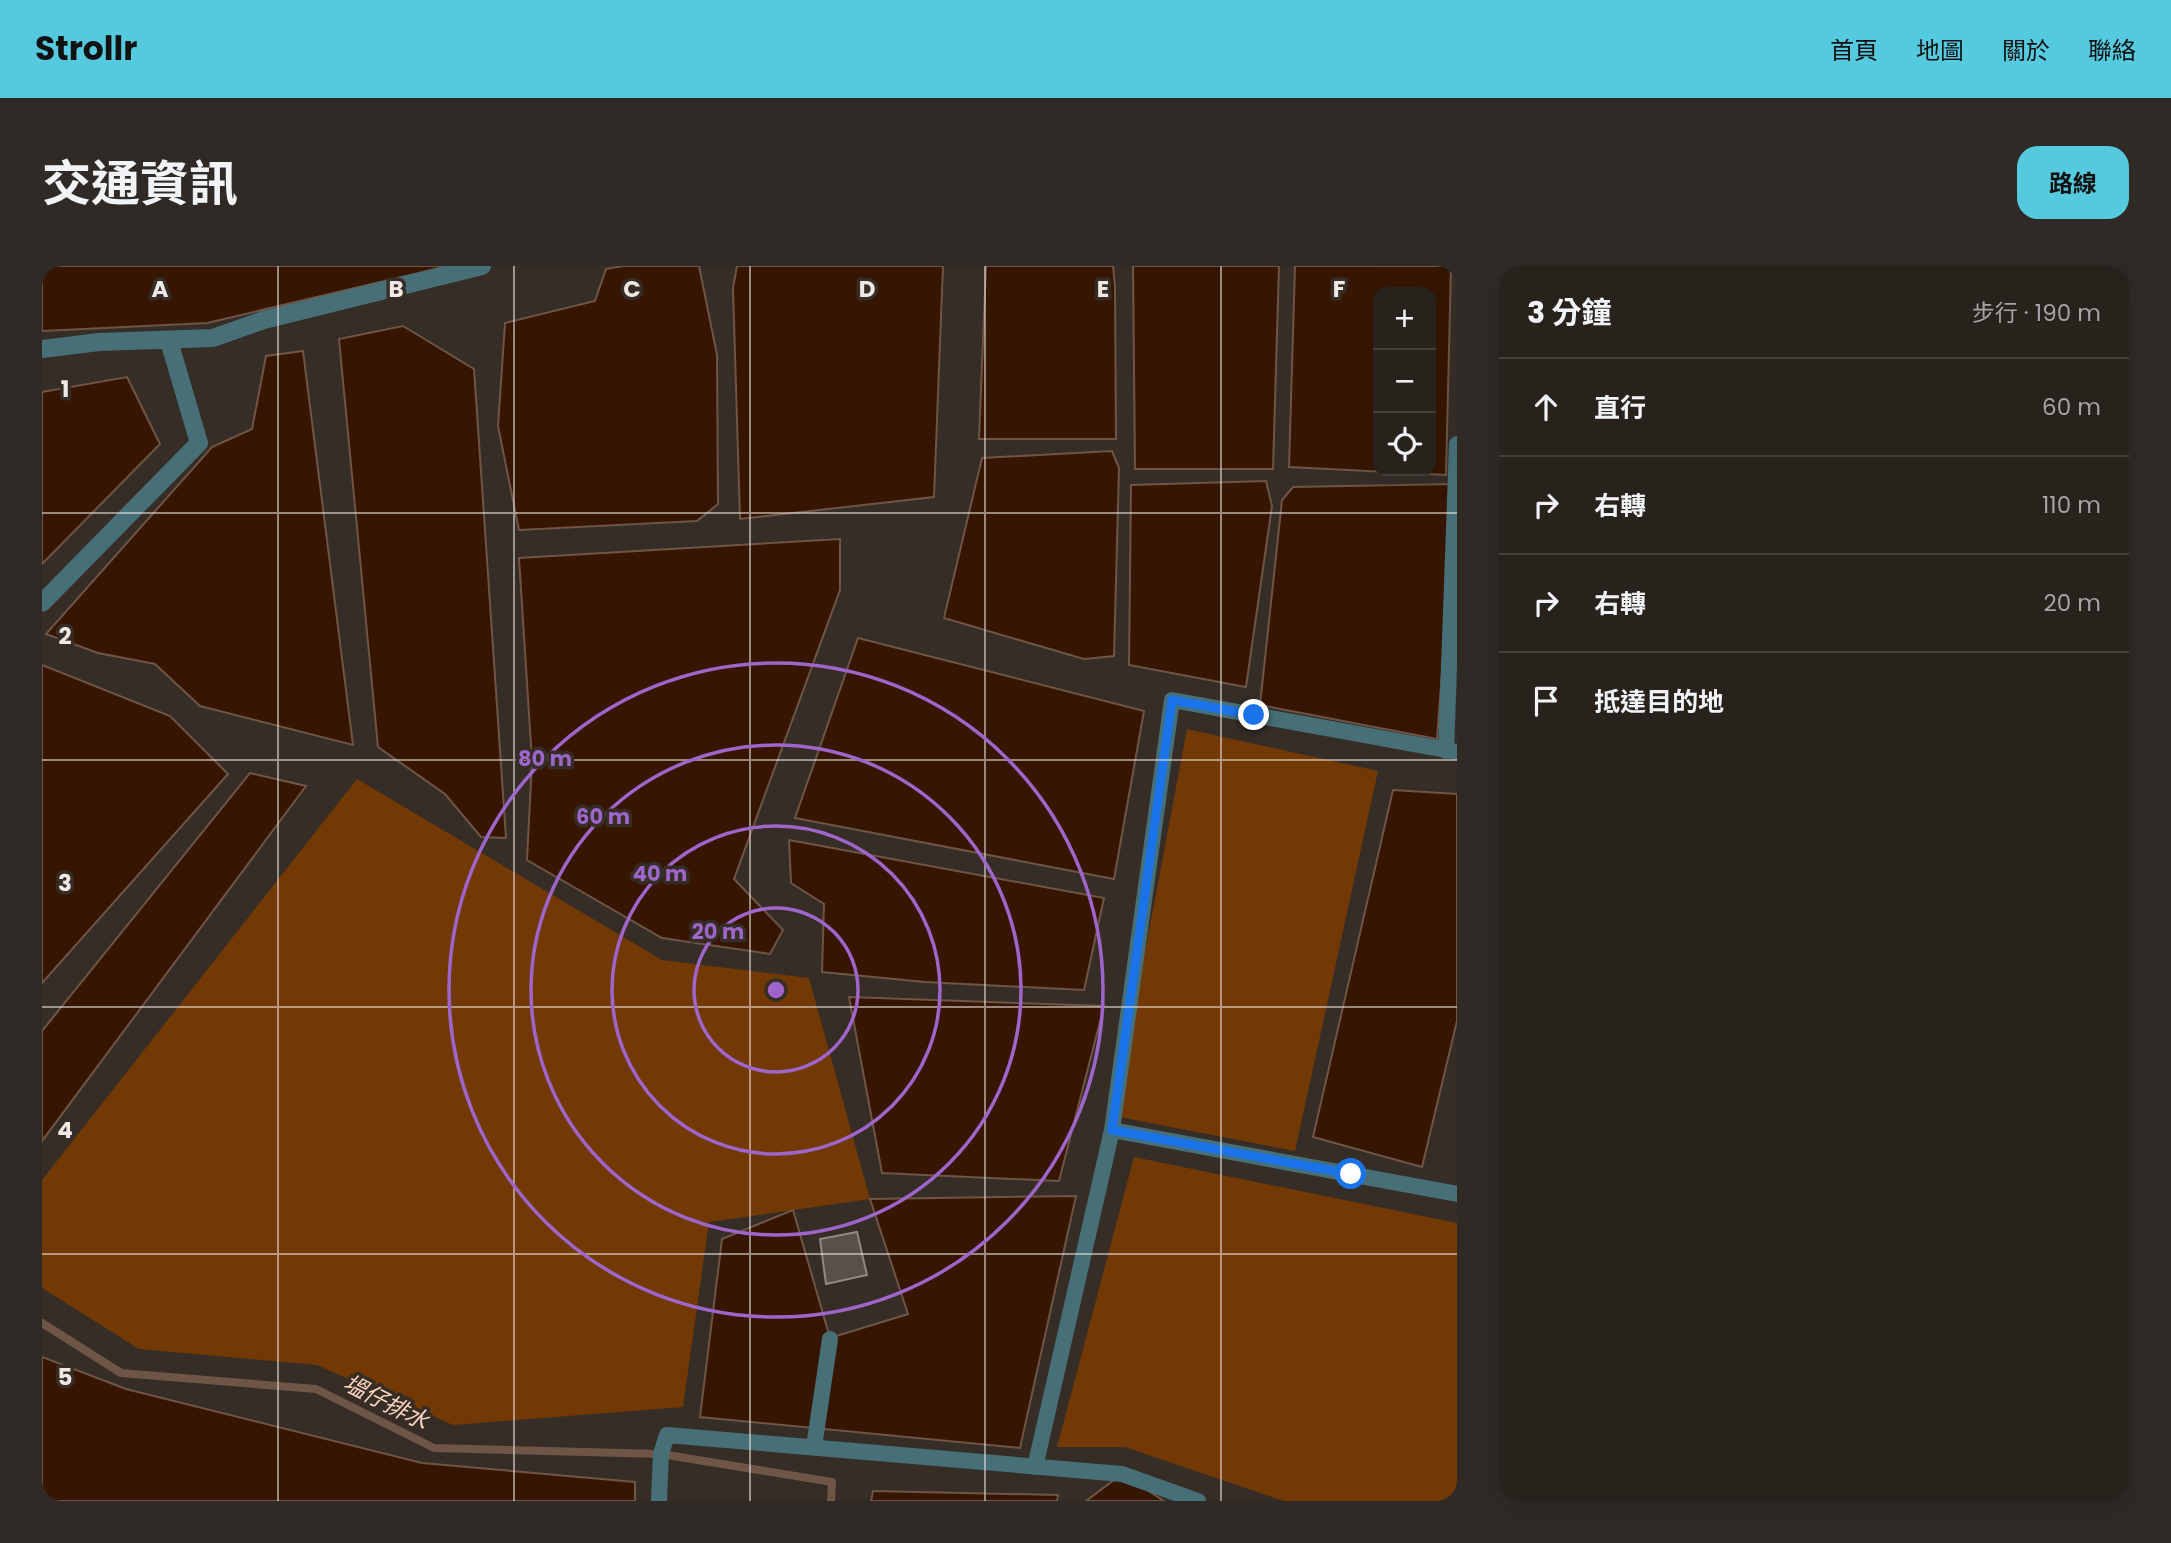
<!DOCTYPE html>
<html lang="zh-TW">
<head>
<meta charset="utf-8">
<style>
  body { margin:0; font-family:Poppins,"Noto Sans TC",sans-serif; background:#302a26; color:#f1f3f6 }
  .controls { position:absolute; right:21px; top:21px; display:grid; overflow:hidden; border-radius:14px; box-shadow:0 7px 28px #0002 }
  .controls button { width:63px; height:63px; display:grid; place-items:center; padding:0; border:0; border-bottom:2px solid #443f3b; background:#28221d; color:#f1f3f6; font:35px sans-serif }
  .stop { position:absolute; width:21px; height:21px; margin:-16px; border:5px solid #1a73e8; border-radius:50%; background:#fff }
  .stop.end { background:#1a73e8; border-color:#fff; box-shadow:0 2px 7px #0008 }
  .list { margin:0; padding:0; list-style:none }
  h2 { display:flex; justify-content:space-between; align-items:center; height:91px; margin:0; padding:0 28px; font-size:30px }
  h2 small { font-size:23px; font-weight:400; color:#a5a4a4 }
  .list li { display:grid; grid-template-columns:46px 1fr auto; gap:21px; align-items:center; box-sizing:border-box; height:98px; padding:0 28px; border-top:2px solid #443f3b }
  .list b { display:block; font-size:26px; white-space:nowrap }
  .list em { font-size:23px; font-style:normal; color:#a5a4a4 }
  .icon { flex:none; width:38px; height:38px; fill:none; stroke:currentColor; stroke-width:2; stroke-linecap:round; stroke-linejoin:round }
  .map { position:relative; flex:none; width:1415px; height:1235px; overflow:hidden; border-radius:21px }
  header { display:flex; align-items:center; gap:42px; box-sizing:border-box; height:98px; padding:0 35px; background:#55cadf; color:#111 }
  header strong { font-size:33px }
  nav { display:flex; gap:38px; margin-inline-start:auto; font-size:24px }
  .intro { display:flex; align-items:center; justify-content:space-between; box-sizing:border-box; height:168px; padding:0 42px }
  h1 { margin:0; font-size:49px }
  .button { padding:18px 32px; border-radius:21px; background:#55cadf; color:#111; font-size:24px; font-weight:700 }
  main { display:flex; gap:42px; padding:0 42px }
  aside { flex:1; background:#28221d; border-radius:21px; box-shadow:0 7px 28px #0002 }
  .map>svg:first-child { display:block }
</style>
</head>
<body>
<header>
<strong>Strollr</strong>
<nav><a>首頁</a><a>地圖</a><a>關於</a><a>聯絡</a></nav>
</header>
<div class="intro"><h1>交通資訊</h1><a class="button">路線</a></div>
<main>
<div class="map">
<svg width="1415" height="1235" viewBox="0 0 1415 1235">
  <rect width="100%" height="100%" fill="#362d27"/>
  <path fill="#733904" d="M1145,463L1336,505L1253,885L1072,850Z
    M315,513L620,694L767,712L828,933L667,956L641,1141L411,1159L275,1099L97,1083L0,1022V914Z
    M1092,891L1415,957V1235H1242L1083,1181H1015Z"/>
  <path fill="#361600" stroke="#6e5545" stroke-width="2" fill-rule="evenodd" d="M0,0H406L165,57L0,65Z
    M581,0H657L675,89L676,238L655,255L477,264L456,160L463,57L553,35L564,3Z
    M695,0H901L892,231L698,253L691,22Z
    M944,0H1071L1073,21L1074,173H937Z
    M1091,0H1237L1231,203H1093Z
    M1253,0H1409L1404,209L1247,201ZM1389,26V205H1336V26Z
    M361,60L432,103L464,572L439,571L403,528L336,481L297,73Z
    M261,85L311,479L158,440L113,398L56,387L4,368L170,181L210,163L224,90Z
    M85,111L118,178L0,298V126Z
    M1070,185L1077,202L1072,390L1042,393L902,352L940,192Z
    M1224,215L1230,240L1204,421L1087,399L1089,219Z
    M1414,218L1395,473L1218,439L1240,234L1251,221Z
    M798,273V324L692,613L741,664L728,688L620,672L485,594L490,495L477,292Z
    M816,372L1102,445L1072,613L753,552Z
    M0,399L128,450L186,508L0,717Z
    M208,507L264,520L0,875V765Z
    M1351,524L1415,528V755L1380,901L1271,871Z
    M747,574L1062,632L1042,724L883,716L780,706L782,638L749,617Z
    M807,731L1062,740L1017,915L840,907Z
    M1034,930L978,1182L658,1151L680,973L751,944L788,1072L866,1048L828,933Z
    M0,1091L84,1123L380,1197L593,1216V1235H0Z
    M1080,1208L1122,1235H1044Z
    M831,1225L1016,1229L1015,1235H829Z"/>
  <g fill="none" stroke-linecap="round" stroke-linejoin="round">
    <path stroke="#6e5545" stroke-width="8" d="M0,1057L79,1107L274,1123L392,1182L619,1188L790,1216L789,1235"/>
  </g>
  <path fill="#5a504a" stroke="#938881" stroke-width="2" d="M815,966L825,1009L784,1018L778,973Z"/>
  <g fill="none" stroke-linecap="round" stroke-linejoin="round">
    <path stroke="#476f77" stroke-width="16" d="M1404,485L1415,178
      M1070,864L1415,928
      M772,1181L788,1073
      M993,1201L1070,864L1130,434L1415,486
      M617,1235L619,1188L625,1169L1080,1208L1156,1235"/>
    <path stroke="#476f77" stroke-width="18" d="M0,83L57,76L171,72L222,54L440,0
      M0,337L157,177L127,75"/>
  </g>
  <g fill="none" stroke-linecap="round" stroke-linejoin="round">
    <path stroke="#1a73e8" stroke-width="9" d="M1212,449L1130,434L1070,864L1309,908"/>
  </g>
  <path fill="none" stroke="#f0e9e5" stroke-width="2" stroke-opacity="0.55" d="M236,0V1235M472,0V1235M708,0V1235M943,0V1235M1179,0V1235M0,247H1415M0,494H1415M0,741H1415M0,988H1415"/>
  <g fill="none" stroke="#9e65ca" stroke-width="3.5">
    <circle cx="734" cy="724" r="82"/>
    <circle cx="734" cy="724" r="164"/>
    <circle cx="734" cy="724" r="245"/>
    <circle cx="734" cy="724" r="327"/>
  </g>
  <g text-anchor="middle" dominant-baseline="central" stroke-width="7" stroke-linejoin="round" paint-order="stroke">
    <g font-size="23" font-style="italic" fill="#fcd6be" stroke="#362d27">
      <text transform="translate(344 1136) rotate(27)">塭仔排水</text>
    </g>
  </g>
  <g font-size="23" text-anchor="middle" font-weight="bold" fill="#f0e9e5" stroke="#362d27" stroke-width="7" stroke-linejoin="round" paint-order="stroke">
    <text x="118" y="31">A</text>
    <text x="354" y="31">B</text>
    <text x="590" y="31">C</text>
    <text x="825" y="31">D</text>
    <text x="1061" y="31">E</text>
    <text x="1297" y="31">F</text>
    <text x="23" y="131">1</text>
    <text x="23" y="378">2</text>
    <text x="23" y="625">3</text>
    <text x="23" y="872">4</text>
    <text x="23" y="1119">5</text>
  </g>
  <circle cx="734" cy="724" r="10" fill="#9e65ca" stroke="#362d27" stroke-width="3.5"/>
  <g font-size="21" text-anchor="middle" font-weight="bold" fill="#9e65ca" stroke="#362d27" stroke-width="7" stroke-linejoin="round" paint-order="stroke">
    <text x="503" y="500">80 m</text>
    <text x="561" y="558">60 m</text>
    <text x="618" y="615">40 m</text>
    <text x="676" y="673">20 m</text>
  </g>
</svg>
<div class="controls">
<button>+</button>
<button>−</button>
<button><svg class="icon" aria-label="locate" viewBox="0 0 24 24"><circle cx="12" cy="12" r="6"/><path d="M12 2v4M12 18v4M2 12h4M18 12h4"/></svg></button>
</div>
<div class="stop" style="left:1309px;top:908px"></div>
<div class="stop end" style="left:1212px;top:449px"></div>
</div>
<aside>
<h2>3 分鐘<small>步行 · 190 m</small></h2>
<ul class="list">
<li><svg class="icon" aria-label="ahead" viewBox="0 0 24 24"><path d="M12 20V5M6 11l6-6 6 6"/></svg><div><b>直行</b></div><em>60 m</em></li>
<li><svg class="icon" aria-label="right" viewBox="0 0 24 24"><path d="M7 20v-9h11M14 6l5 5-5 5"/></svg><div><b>右轉</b></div><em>110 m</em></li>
<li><svg class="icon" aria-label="right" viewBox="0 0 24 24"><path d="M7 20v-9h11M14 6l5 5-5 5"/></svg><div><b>右轉</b></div><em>20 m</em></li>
<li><svg class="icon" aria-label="arrive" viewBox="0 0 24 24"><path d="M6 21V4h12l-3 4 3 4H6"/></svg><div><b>抵達目的地</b></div></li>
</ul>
</aside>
</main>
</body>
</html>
